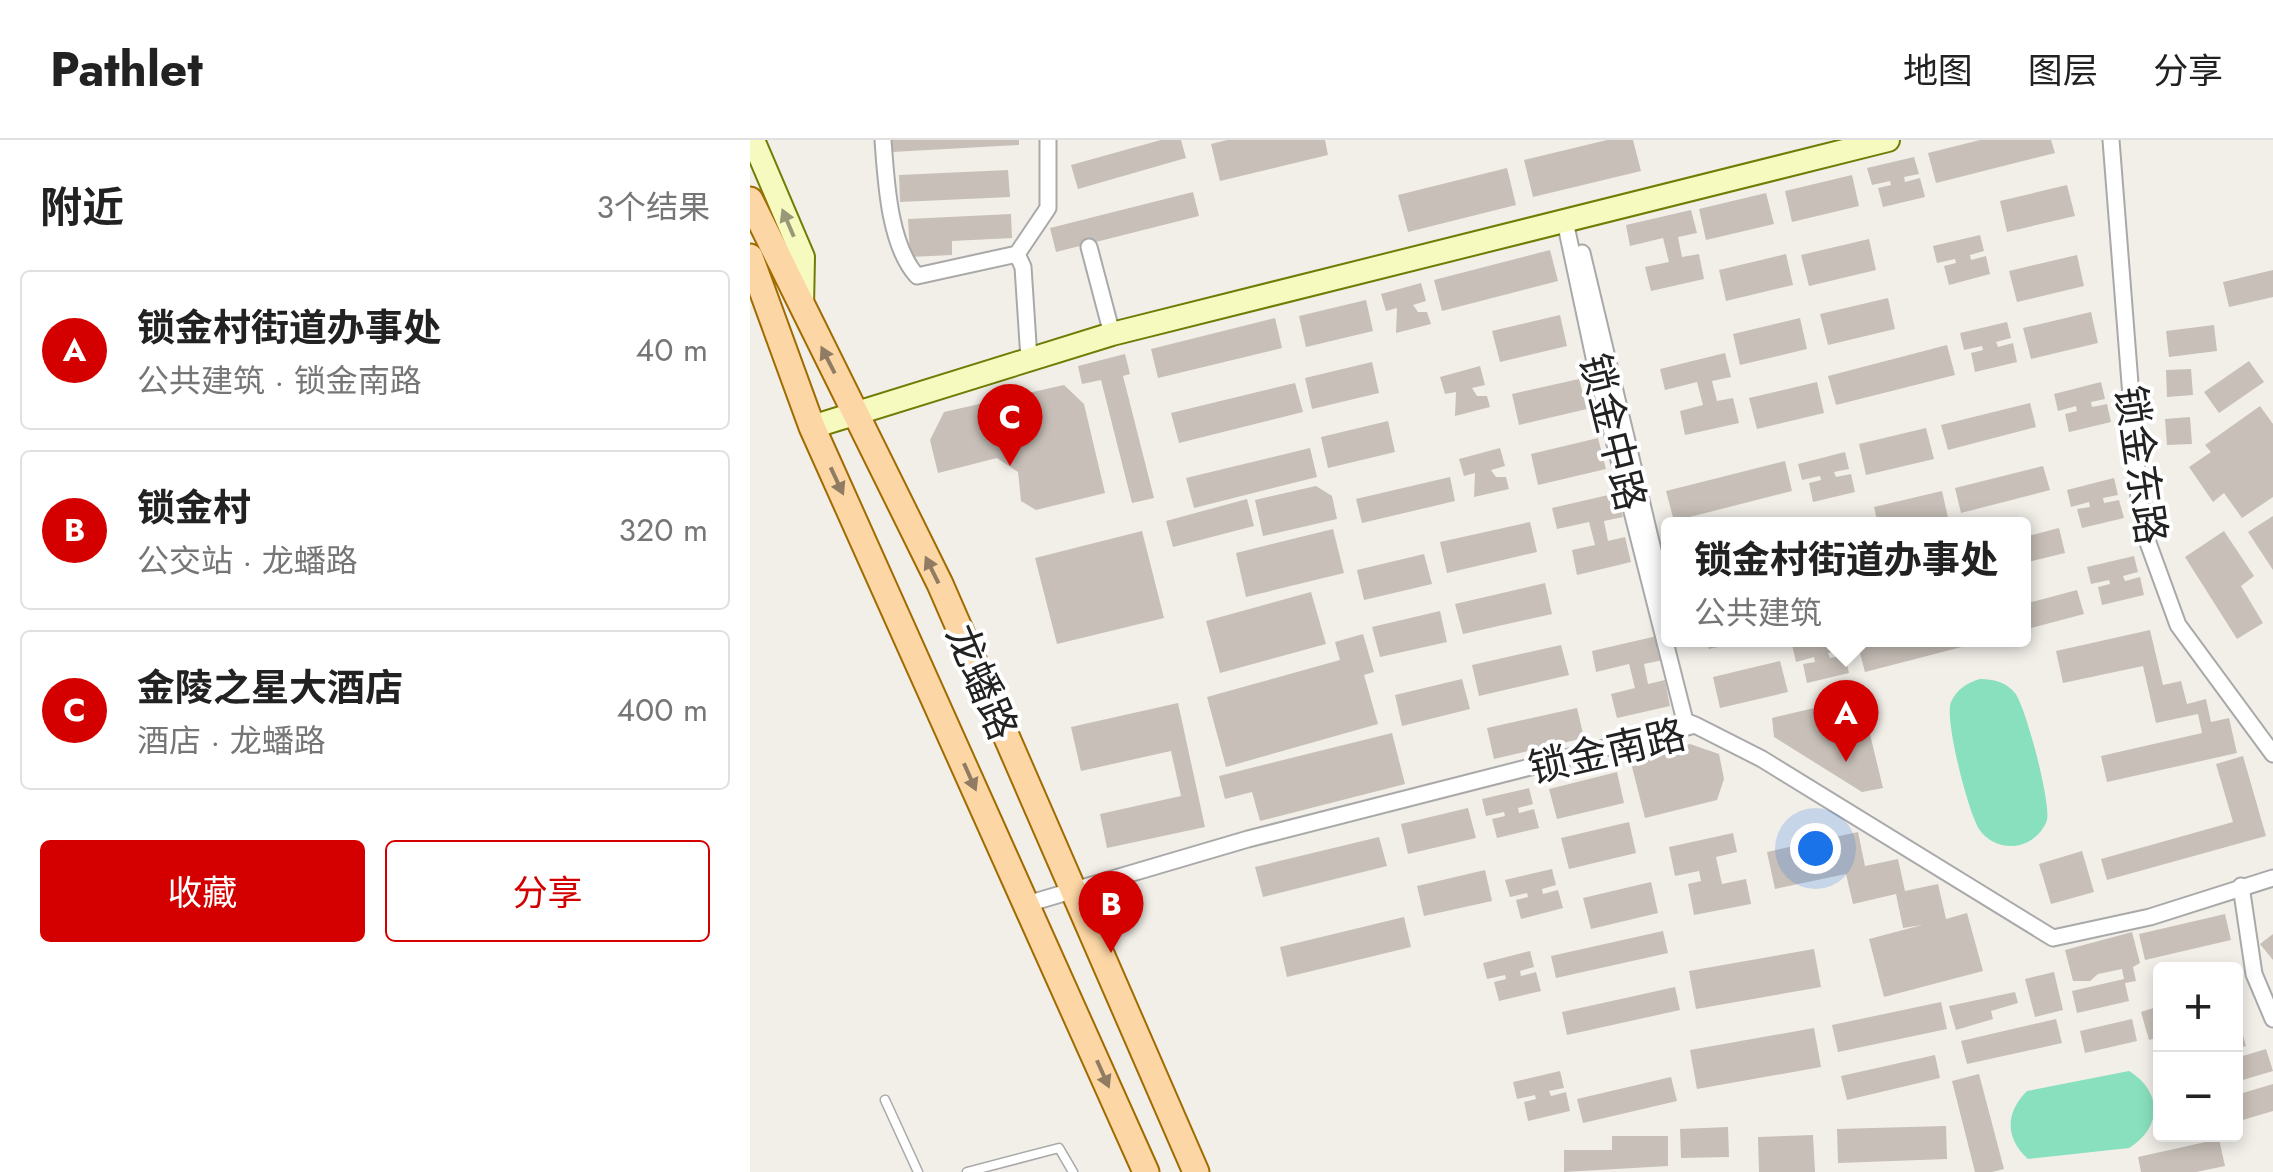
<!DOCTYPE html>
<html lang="zh">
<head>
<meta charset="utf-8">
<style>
  body { margin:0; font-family:Jost,"Noto Sans SC",sans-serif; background:#f6f6f6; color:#222 }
  .controls { position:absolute; right:30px; bottom:30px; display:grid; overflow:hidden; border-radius:10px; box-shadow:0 5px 15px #0003 }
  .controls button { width:90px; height:90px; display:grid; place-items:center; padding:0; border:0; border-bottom:2px solid #e0e0e0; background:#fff; color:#222; font:50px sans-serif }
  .you { position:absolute; left:1065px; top:708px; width:35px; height:35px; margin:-25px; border:8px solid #fff; border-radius:50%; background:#1a73e8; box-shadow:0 0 0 15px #1a73e833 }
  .badge { display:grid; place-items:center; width:65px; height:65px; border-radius:50%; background:#d40000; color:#fff; font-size:32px; font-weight:700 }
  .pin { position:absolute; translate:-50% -82px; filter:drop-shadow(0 2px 5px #0008) }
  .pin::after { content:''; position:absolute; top:52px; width:35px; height:30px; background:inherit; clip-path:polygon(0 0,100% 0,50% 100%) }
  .popup { position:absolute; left:911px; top:377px; width:370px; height:130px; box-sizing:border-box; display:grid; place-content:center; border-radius:10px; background:#fff; filter:drop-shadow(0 2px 8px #0005); font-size:32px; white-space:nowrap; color:#767676 }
  .popup b { font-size:38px; color:#222 }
  .popup::after { content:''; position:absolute; left:50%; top:100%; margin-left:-20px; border:20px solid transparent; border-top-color:#fff }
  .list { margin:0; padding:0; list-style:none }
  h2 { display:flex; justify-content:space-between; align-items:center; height:130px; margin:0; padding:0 40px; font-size:42px }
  h2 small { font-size:32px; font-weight:400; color:#767676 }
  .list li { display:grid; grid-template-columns:65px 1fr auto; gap:30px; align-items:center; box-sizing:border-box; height:160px; margin:0 20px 20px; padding:0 20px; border:2px solid #e0e0e0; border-radius:10px }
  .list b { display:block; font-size:38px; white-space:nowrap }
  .list p { margin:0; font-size:32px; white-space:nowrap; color:#767676 }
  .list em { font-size:32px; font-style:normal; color:#767676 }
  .actions { display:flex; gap:20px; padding:30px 40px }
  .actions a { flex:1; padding:22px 0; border:2px solid #d40000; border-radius:10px; text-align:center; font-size:35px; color:#d40000 }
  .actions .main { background:#d40000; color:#fff }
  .map { position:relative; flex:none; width:1523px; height:1032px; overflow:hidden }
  header { display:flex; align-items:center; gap:60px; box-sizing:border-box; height:140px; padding:0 50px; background:#fff; border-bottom:2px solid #e0e0e0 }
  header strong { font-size:48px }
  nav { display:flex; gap:55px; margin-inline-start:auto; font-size:35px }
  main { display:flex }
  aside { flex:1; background:#fff }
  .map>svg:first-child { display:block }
</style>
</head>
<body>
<header>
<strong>Pathlet</strong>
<nav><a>地图</a><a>图层</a><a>分享</a></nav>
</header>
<main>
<aside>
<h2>附近<small>3个结果</small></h2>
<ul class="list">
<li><span class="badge">A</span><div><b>锁金村街道办事处</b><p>公共建筑 · 锁金南路</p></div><em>40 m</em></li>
<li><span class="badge">B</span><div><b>锁金村</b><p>公交站 · 龙蟠路</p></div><em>320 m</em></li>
<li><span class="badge">C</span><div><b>金陵之星大酒店</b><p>酒店 · 龙蟠路</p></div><em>400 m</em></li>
</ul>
<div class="actions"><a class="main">收藏</a><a>分享</a></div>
</aside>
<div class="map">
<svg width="1523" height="1032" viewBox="0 0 1523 1032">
  <rect width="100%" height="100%" fill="#f2efe9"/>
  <path fill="#88e0be" d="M1230,539C1244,539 1256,542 1265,553C1276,567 1301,663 1297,680C1293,692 1282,702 1270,705C1255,709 1237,702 1229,689C1218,671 1194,579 1201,562C1207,549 1217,543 1230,539Z
    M1379,931C1412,951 1413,987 1379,1008L1278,1019C1255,998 1255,973 1277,951Z"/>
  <path fill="#c7bfb8" d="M142,0H269V5L142,12Z
    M411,0H431L436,18L328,49L321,25Z
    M477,0H575L578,15L470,41L461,4Z
    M857,0H883L891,31L783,57L774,20Z
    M1230,0H1301L1305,13L1186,43L1178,13Z
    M1164,17L1169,34L1154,37L1155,42L1170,38L1175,57L1133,67L1128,48L1141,45L1140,41L1122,45L1117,28Z
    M757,28L766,65L658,92L648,55Z
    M258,30L260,57L150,62L149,35Z
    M1102,35L1109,66L1042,82L1035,51Z
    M1317,45L1325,76L1257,92L1250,61Z
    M443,52L449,76L306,112L300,88Z
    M1016,53L1024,84L956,100L949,69Z
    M941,70L947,93L928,97L932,117L949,114L954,139L901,151L895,127L919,122L913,98L880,106L876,85Z
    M261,74L262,98L202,101V115L160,117L158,79Z
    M1230,95L1234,111L1220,115L1221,120L1236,116L1240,134L1199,145L1194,126L1206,123L1205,119L1187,123L1183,106Z
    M1119,99L1126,130L1059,146L1051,115Z
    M800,110L808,141L692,171L684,140Z
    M1036,114L1043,145L976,161L969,130Z
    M1327,115L1334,146L1267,162L1259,131Z
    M1523,130V157L1479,167L1473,142Z
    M671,143L676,161L663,165L668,172H677L681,184L646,193L647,168L636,171L631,154Z
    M1138,158L1145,189L1078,205L1070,174Z
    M616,160L623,191L556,207L549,176Z
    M1341,172L1348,203L1281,219L1273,188Z
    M810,175L817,206L750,222L742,191Z
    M525,178L532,208L408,238L401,209Z
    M1050,178L1057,209L990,225L983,194Z
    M1257,182L1261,198L1246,202L1248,207L1263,203L1267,222L1225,232L1221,213L1233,210L1232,206L1214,210L1210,193Z
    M1464,185L1467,211L1419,217L1416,191Z
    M1197,205L1205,235L1086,265L1078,236Z
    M975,213L981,237L962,241L967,261L983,258L989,283L935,295L930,271L953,265L947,242L915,250L910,229Z
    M375,214L380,234L373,236L404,358L382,363L351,240L332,244L328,226Z
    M1499,221L1514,242L1469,273L1454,252Z
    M622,222L629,253L562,269L555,238Z
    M730,226L735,245L722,248L727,256H737L740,267L705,276L706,252L695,254L690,237Z
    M1441,229L1443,255L1417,257L1416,230Z
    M829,239L837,269L769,285L762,254Z
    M1067,242L1074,273L1007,289L999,258Z
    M1351,242L1355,259L1341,262L1342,267L1357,264L1361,282L1319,292L1315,274L1327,271L1326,266L1308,271L1304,254Z
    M545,243L553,272L429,303L421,273Z
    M314,245L334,264L355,353L286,370L271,361L268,332L247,318L188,333L180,300L194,272Z
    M1280,263L1286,287L1198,310L1191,285Z
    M1510,266L1523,284V357L1492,378L1474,353L1463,362L1439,327L1461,312L1455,305Z
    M1440,277L1442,304L1417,305L1415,279Z
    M638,281L645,312L578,328L571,297Z
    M1176,288L1184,319L1116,335L1109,304Z
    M848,298L856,329L788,345L781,314Z
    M560,308L567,337L444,368L436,338Z
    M750,308L755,326L741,330L746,337H756L759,349L724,357L725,333L714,336L709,319Z
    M1095,312L1099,329L1084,332L1086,337L1101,334L1105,352L1063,362L1059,343L1071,340L1070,336L1052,340L1048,324Z
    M1035,321L1042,351L924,381L916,351Z
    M1293,326L1300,350L1211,373L1205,348Z
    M700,337L705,361L612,383L606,359Z
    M1364,338L1368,355L1353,358L1354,363L1369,360L1374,378L1332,388L1327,369L1340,367L1339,362L1321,367L1317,350Z
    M566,346L582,356L587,379L513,396L505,360Z
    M1192,351L1199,382L1128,384L1124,367Z
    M867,353L873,377L854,381L858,401L875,397L881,422L827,435L822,410L845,405L839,382L807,389L802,368Z
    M497,359L504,386L423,407L416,381Z
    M1523,376V430L1498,392Z
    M780,382L787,412L697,433L690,402Z
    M1309,388L1315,413L1274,423V397Z
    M583,389L594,433L496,457L486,413Z
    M392,391L414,478L307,504L285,418Z
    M1474,391L1504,436L1491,446L1513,483L1487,499L1435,417Z
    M674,414L682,444L614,460L607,430Z
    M1384,416L1388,432L1373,436L1375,441L1390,437L1394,455L1352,465L1348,447L1360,444L1359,440L1341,444L1337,427Z
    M795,443L802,474L713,494L705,464Z
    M1327,450L1334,474L1274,490V464Z
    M561,452L576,504L470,533L456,481Z
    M690,471L697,502L630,517L622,487Z
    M1400,490L1413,545L1431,541L1437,564L1456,559L1461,582L1479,578L1487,613L1357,642L1351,616L1452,593L1448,574L1406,583L1393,526L1313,543L1306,511Z
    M613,494L624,532L614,535L628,584L476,627L457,557L590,520L585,502Z
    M907,496L913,520L894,524L898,544L915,540L920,566L867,578L861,554L885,548L879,524L846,532L842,511Z
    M957,500H994V501L959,509Z
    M1064,500H1090L1093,510L1078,513L1080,518L1095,515L1099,533L1057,543L1053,524L1065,522L1064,517L1046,522L1042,505Z
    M1117,500H1235V501L1115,532L1107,502Z
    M811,505L819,535L729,556L722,525Z
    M1030,521L1038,552L970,568L963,537Z
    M712,539L720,569L652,586L645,555Z
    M1111,557L1133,648L1112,652L1024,597L1022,578Z
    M428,563L455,687L357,708L350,674L431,656L421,611L331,631L321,587Z
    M827,568L834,598L744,619L737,588Z
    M642,593L655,644L510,681L502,652L475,659L469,636Z
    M940,604L969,614L974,639L967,660L895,678L880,619Z
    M1493,616L1516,696L1357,740L1351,719L1483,682L1466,624Z
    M867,632L874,663L807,679L799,649Z
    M779,648L783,664L768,668L769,673L784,669L789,688L747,698L742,679L755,676L754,672L736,676L732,659Z
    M718,668L726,698L658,714L651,684Z
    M879,682L886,713L819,729L811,698Z
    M1108,692L1115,726L1148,719L1155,751L1188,744L1196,779L1217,773L1233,831L1134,857L1119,799L1172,785L1153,788L1146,754L1103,764L1096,734L1025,749L1017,712Z
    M983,693L987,712L966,717L972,744L996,739L1001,764L944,775L938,744L951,741L949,731L925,736L919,707Z
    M629,697L637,726L513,757L505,727Z
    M1332,711L1344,752L1301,764L1289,724Z
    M802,729L806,745L792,749L793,754L808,750L813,768L771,779L766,760L778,757L777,753L760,757L755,740Z
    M735,730L742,761L674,776L667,746Z
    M901,742L908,773L841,789L833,758Z
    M1475,774L1481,800L1395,820L1389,794Z
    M654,777L661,807L537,837L530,807Z
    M913,791L918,813L806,838L801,816Z
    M1382,792L1390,823L1383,827L1386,841L1375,843L1379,861L1327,873L1322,851L1374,839L1372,829L1348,834L1340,841H1323L1315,810Z
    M1523,794V820L1510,804Z
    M1064,809L1071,847L946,869L939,831Z
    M780,811L784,827L770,831L771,836L786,832L791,851L749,861L744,842L756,839L755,835L737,839L733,823Z
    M1304,832L1313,870L1285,877L1275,839Z
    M925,847L930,870L817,895L812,872Z
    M1265,852L1268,863L1241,871L1243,879L1206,890L1199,866Z
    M1191,862L1197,889L1088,912L1082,885Z
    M1410,866V897L1399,900L1391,872Z
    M1306,879L1312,903L1217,924L1211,901Z
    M1382,879L1387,901L1335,913L1330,891Z
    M1489,881L1496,906L1486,909V882Z
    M1064,888L1071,927L947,949L940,910Z
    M1410,905V930L1403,907Z
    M1516,909L1523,931L1486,942V918Z
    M1185,915L1190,938L1097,960L1091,936Z
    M810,931L814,948L799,951L801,956L816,952L820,971L778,981L774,962L786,959L785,955L767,959L763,942Z
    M1229,934L1254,1029L1242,1032H1225L1202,941Z
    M921,937L927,961L833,983L827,959Z
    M1523,944V971L1486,982V955Z
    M1196,986L1197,1019L1088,1023L1087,989Z
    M978,987L979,1017L931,1018L930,989Z
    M1063,995L1065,1032H1009L1008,997Z
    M862,996H918V1026L814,1032V1010H862Z
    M1469,999L1475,1026L1446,1032H1391L1388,1017Z"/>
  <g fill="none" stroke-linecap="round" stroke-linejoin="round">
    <g stroke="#a9a9a9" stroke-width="11">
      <path id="lane" d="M135,960L168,1032
        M217,1032L309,1008L323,1032"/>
    </g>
    <g stroke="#a9a9a9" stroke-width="19">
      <path id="street" d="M133,0C136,41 139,105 167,136L267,114L273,127L279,219
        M1361,0L1389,359L1397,400L1428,485L1523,614
        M815,81L849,241L935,581L945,585
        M339,107L362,194
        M832,113L914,456
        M267,114L298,68V0
        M1491,746L1504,834L1523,879
        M277,764L498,699L945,585L1012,619L1303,798L1400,777L1523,738"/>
    </g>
    <g stroke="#707d05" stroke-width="26">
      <path id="secondary" d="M3,0L53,117L52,166
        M62,287L362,194L1138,0"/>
    </g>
    <g stroke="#a06b00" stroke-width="29">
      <path id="primary" d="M0,60L190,444L446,1032
        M0,117L62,287L396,1032"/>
    </g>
    <use href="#lane" stroke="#fff" stroke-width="8"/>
    <use href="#street" stroke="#fff" stroke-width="15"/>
    <use href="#secondary" stroke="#f7fabf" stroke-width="22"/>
    <use href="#primary" stroke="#fcd6a4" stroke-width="25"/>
  </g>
  <defs><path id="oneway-solid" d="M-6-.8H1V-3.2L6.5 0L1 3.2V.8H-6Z" transform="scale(2.5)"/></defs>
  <use fill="#979978" href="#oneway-solid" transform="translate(38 83) rotate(-113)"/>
  <g fill="#8f7c63">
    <use href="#oneway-solid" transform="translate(78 220) rotate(-117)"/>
    <use href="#oneway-solid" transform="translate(87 341) rotate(65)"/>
    <use href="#oneway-solid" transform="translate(182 430) rotate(-116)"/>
    <use href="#oneway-solid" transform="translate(220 637) rotate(66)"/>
    <use href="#oneway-solid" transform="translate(353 934) rotate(66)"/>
  </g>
  <g text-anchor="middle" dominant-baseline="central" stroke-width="8" stroke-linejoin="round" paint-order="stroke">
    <g font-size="40" fill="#222" stroke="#fff">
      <text transform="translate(863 292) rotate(76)">锁金中路</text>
      <text transform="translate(1391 325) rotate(82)">锁金东路</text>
      <text transform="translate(232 542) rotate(67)">龙蟠路</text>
      <text transform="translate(857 611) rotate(-13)">锁金南路</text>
    </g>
  </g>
</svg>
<div class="controls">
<button>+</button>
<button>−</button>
</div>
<div class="you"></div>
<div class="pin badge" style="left:1096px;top:622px">A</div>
<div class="popup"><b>锁金村街道办事处</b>公共建筑</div>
<div class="pin badge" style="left:361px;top:813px">B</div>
<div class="pin badge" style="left:260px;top:326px">C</div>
</div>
</main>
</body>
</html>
